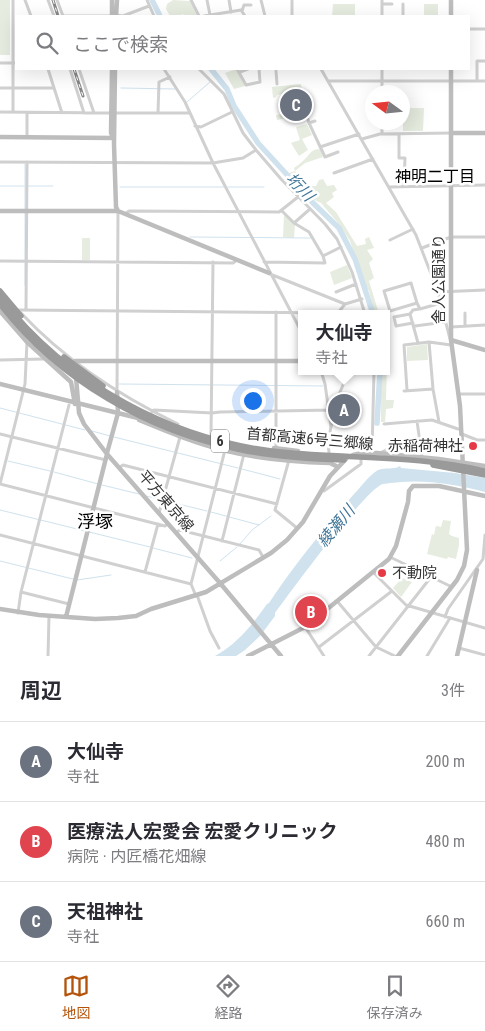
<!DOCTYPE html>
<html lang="ja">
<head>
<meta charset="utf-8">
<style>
  body { margin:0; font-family:"Roboto Condensed","Noto Sans JP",sans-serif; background:#f7f7f7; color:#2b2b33 }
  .compass { position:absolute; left:365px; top:85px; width:45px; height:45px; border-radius:50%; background:#fff; box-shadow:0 5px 20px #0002; rotate:285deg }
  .you { position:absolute; left:252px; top:400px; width:18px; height:18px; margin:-12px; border:4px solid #fff; border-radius:50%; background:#1a73e8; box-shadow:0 0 0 8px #1a73e833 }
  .badge { display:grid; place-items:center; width:32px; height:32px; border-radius:50%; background:#b45309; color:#fff; font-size:16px; font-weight:700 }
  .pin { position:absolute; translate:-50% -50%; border:2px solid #fff; box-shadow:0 1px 5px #0006 }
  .popup { position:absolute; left:298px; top:310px; width:92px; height:65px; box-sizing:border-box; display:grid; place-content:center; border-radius:0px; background:#fff; filter:drop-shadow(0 1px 4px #0005); font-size:16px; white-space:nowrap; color:#7c7c81 }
  .popup b { font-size:19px; color:#2b2b33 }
  .popup::after { content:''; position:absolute; left:50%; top:100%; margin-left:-10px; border:10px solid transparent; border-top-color:#fff }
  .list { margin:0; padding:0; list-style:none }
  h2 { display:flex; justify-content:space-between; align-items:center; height:65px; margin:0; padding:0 20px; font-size:21px }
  h2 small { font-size:16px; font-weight:400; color:#7c7c81 }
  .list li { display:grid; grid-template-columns:32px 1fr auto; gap:15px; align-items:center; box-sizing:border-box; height:80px; padding:0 20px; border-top:1px solid #e1e1e2 }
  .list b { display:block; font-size:19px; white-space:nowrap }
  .list p { margin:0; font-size:16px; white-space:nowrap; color:#7c7c81 }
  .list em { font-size:16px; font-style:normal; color:#7c7c81 }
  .icon { flex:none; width:28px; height:28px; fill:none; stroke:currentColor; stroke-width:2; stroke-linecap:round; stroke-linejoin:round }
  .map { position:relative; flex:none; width:485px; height:656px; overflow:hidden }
  .search { position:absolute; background:#fff; box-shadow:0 5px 20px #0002; left:15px; right:15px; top:15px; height:55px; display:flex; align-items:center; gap:12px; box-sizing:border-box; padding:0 18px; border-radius:0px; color:#7c7c81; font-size:19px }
  .sheet { height:305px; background:#fff }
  nav { display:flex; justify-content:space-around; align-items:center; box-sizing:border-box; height:70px; border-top:1px solid #e1e1e2; background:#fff; font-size:14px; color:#7c7c81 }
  nav a { display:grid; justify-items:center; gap:2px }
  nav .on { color:#b45309 }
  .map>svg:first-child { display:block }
</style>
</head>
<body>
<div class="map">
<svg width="485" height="656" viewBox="0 0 485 656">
  <rect width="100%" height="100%" fill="#fff"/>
  <path fill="#e6ecdf" d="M0,0H10V55H0Z
    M173,0L190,1L197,16H184L183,14L179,16H170L166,9L167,4Z
    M333,4H355V16H332Z
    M424,4H438V16H424Z
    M236,69L245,86L234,89L225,73Z
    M301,84L302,93L293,94V92L277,95L276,97L273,98L272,87Z
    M300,98V102L296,104L299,108L291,110L292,117L277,120L276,115L284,114V111L288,110L291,99Z
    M403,108H424L423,131H403Z
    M307,124L312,135L302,139L308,150L299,156L291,143L300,140L296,127Z
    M320,149L323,157L305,163L295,171L294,168C297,166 301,163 304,160C310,155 310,149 320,149Z
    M295,171C299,178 306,181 312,186H316L319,180L323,179L327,186L334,185L337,190L332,193L334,197L326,203L336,212L357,246L366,244L365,239L369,237L374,248L367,250L373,259L369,263L374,278L369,281L379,314H374L369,291L365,286L350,241L338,223L321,203L312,199L289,173Z
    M284,215L295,225L294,238L283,237Z
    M82,238H90V260H82Z
    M347,265L352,278L334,285L330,272Z
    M427,344L428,360L407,361V347Z
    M387,365L386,400H394L393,408L386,409L385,422H381V371H386Z
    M443,520L451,521L449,534L452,536L459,538V545L456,559L448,557L447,559L427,554L432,534L434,535L436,526L441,527Z
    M402,578L412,582L401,597L393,588Z"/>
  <path fill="#cfe2ee" d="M400,466L401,468L455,473L485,478V492C452,483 417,478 383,484C367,487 289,594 275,613V616L260,636L245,650L236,656H215C238,643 252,625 267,604L269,603C294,565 324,529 354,494C361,487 369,475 378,470C385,467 394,470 400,466Z"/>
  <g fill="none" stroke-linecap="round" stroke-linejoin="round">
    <path stroke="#cfe2ee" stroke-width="1" d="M121,88L175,89
      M187,102L210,82
      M0,186H24
      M28,186H53
      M120,187H224
      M228,187H264
      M190,237L311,238
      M25,285V164
      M119,384L323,386
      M0,408L85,430
      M92,431L110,436
      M114,437L238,468
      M8,461L50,471
      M242,469L280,479
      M54,472L98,484
      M102,485L139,494
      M146,496L207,511
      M0,510L150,547
      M211,512L259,525
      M240,544L252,530L271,516
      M153,548L192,558
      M0,561L73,579
      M220,561L237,547
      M77,580L111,575"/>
    <path stroke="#cfe2ee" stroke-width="5.5" d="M152,0L160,16
      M211,69L227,89L234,106L258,143L312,202L339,228L355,259L373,314
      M377,423L380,371"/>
    <path stroke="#d0d0d0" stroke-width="3" d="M25,0L31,16
      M48,0L54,16
      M57,0L63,16
      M147,0L154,16
      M191,0L199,16
      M207,0L210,15
      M229,0L231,12
      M261,0L265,16
      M292,0V16
      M382,0V16
      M382,4H392
      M242,11L244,5H251
      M116,15L123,16L149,6
      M63,16H112
      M204,16L241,10L245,16
      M403,16V4
      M469,29H485
      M0,63H16
      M48,69L62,113
      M70,69L84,113
      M79,69L94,113
      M164,69L185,102L213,163L302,333
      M199,69L224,94L243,133L256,150L281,179L325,224L337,239L352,272L365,314
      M237,69L246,85L260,82L259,69
      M321,69L416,235L438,292L450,339
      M276,71L277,84
      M240,72L248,69
      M328,81H485
      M477,81V61H485
      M0,88H54
      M382,92V69
      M305,109L309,123L325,157L338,152
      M0,112L112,113
      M13,112V0
      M115,113H189
      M158,113L159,82L170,77
      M382,122V134
      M309,123L315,121
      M195,126L201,127L232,112
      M399,134V158H405L404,186
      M27,137V112
      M362,139L380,134L452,133
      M320,147L359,134
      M0,162L213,163L243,158L256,150
      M334,173L373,159
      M389,187L485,185
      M125,214L129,211L279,212L298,197
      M294,223L310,209
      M390,240L413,229
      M422,248L451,237H485
      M323,256L341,247
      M0,261L233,263L237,260
      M264,262L325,263L323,256L309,232L294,223L282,211
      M270,274L345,304L362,299
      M336,292L356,284
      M438,292L485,290
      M417,303L411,283L384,291L390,311L417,303L420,309L441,303
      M19,310L338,313L345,304
      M26,310L27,162
      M276,312V449
      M21,313C65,360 120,396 178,424
      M465,313V325
      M410,314L394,317L396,326L413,323
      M415,326L445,322
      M451,327L485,325
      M418,343L410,314L413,310L419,309
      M0,360L44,359
      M321,371L325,384L331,427
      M407,390L404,345L429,342
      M404,391L433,389
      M117,392L118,211
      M459,394H485
      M152,412L154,410L212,413L220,412L329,410
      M417,421L422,457
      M439,422L433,389L429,342L451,345
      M384,424L432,420L458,429H461
      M0,434L106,460
      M462,434L477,440H485
      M211,436L213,262
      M372,452L374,371
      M329,453L328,441L337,399L349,371
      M380,453L388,449L398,455
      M289,460L275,510L297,528
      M120,467L123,465L277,504
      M0,484L165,526L168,524
      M0,484L25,384L27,342
      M322,490L324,491L361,464V458
      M159,513L180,437
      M177,532L180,530L259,550L263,557
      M0,535L191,584
      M222,541L244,454
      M390,557L452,587
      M145,572L158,524
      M373,572L406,605L485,628
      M21,592L69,604
      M197,595L210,631L219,648
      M196,596L191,584L225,450
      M337,601L376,647L395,656
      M18,613L21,592L69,405
      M445,617L448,609L483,559L485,535
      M305,627L324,656
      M319,647L392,591
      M459,648L485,655
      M48,656L49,616
      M369,656L431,577
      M427,656L450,618"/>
    <path stroke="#bdbdbd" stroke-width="4.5" d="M112,16V0
      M116,16L117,0
      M451,16V0
      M112,69L111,133L113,137
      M115,69L114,144L116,207L118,211
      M452,133H485
      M0,137L114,138
      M0,211H118L269,273
      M0,311L27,342L71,382L75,404
      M451,340L485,350
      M75,361H302
      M76,377L79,413L84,424L107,454L220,583L281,656
      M0,384L142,419
      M139,420C168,432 197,444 227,451C260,459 296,462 330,463L338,467
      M274,448L298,451
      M107,453L118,413L117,392
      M353,455L362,453H377L439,459L485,466
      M0,609L39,615L95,619L118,618L136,616L151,609L206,592L271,553L287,540L303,522L330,476L346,459
      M66,617L107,454
      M248,656L305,627L389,559L396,546L408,502L409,491L413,486H439L485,496
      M398,656L457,580L464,566L467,550L460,406L451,340V69
      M457,656L477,570"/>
    <path stroke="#9a9a9a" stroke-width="5.5" d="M0,291L21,316"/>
    <g stroke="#888" stroke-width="3">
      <path id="rail" d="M53,0L58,16
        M74,69L83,96"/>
    </g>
    <use href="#rail" stroke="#fff" stroke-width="1" stroke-dasharray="4" stroke-linecap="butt"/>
    <path stroke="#9a9a9a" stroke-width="5.5" d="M0,297C67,384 173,441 281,452C350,459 418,455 485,471
      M0,304C59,380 148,432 242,450C276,457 310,459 344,460
      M64,357L103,386
      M433,465L485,475"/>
  </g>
  <g fill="#e63946" stroke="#fff" stroke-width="2">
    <circle cx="473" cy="446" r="5"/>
    <circle cx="382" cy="573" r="5"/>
  </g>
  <g text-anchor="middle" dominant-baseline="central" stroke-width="5" stroke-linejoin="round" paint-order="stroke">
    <rect fill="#fff" stroke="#707070" stroke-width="1" x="211" y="429.5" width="18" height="23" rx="4"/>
    <g font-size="14" font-weight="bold" fill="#333">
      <text x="220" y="441">6</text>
    </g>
    <g font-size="15" fill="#333" stroke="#fff">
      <text transform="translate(439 279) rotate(-90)">舎人公園通り</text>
      <text transform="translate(310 439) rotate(5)">首都高速6号三郷線</text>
      <text transform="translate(166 501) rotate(49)">平方東京線</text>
    </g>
    <g font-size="15" fill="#333" stroke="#fff" text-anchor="end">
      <text x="463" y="446">赤稲荷神社</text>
      <text x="392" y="573" text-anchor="start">不動院</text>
    </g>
    <g font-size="16" fill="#000" stroke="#fff">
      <text x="435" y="176">神明二丁目</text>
    </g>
    <g font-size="16" font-style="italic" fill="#3f7597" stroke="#fff">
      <text transform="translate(300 187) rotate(46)">垳川</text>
      <text transform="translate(336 526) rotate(-50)">綾瀬川</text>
    </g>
    <g font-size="18" fill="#000" stroke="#fff">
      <text x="95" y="521">浮塚</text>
    </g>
  </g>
</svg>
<svg class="compass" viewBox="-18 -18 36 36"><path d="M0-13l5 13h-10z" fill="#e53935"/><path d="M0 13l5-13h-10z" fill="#7c7c81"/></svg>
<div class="you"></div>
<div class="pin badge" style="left:344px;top:410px;background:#6b7280">A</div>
<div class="popup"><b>大仙寺</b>寺社</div>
<div class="pin badge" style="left:311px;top:612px;background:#e0444e">B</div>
<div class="pin badge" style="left:296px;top:105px;background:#6b7280">C</div>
<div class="search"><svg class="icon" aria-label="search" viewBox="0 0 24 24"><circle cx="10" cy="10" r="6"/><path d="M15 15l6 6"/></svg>ここで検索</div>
</div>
<section class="sheet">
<h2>周辺<small>3件</small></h2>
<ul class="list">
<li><span class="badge" style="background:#6b7280">A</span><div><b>大仙寺</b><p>寺社</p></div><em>200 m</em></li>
<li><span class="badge" style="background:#e0444e">B</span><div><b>医療法人宏愛会 宏愛クリニック</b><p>病院 · 内匠橋花畑線</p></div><em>480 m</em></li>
<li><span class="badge" style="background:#6b7280">C</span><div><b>天祖神社</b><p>寺社</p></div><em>660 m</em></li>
</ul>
</section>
<nav>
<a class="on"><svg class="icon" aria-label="map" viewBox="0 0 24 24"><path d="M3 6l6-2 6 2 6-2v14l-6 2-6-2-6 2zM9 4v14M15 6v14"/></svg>地図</a>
<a><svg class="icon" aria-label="directions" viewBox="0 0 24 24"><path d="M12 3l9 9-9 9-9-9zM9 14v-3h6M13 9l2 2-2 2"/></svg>経路</a>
<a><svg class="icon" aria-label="saved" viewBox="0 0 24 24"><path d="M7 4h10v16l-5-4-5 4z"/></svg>保存済み</a>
</nav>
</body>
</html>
